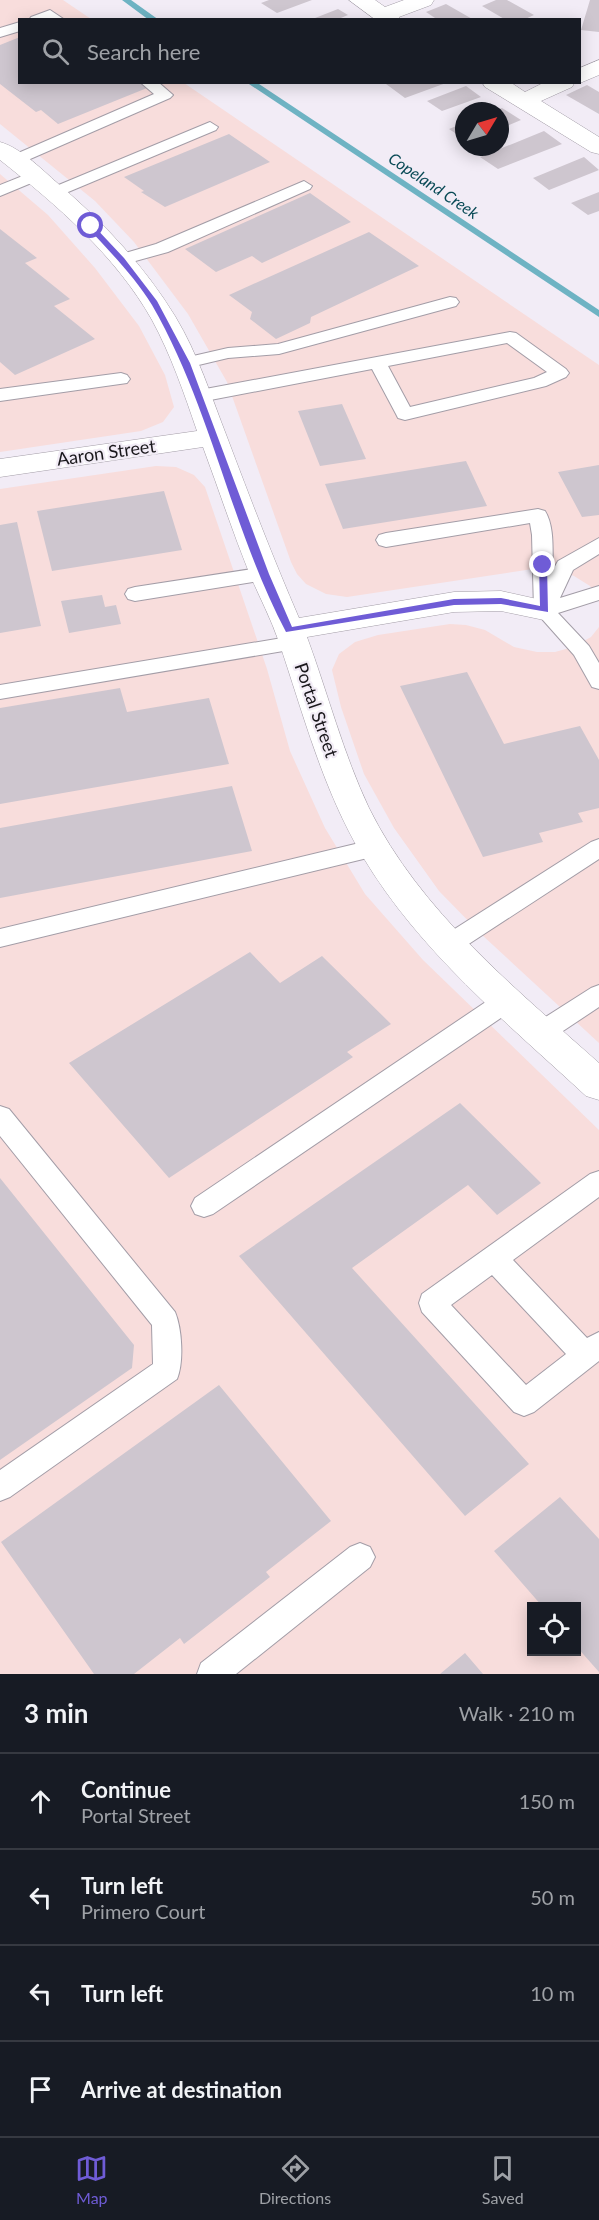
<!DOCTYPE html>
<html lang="en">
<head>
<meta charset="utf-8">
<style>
  body { margin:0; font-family:Lato,sans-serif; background:#242831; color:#f1f3f6 }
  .controls { position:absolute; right:18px; bottom:18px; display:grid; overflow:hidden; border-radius:0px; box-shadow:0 3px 15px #0003 }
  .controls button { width:54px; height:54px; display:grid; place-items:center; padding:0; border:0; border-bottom:2px solid #363941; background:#171b24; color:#f1f3f6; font:30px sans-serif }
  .compass { position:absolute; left:455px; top:102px; width:54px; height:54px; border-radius:50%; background:#171b24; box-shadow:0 3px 15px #0003; rotate:52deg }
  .stop { position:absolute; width:18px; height:18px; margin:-14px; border:4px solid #6f5cd6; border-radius:50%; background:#fff }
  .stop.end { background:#6f5cd6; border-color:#fff; box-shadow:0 2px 6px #0008 }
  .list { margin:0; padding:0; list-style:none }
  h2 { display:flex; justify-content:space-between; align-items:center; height:78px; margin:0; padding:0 24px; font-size:26px }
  h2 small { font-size:20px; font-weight:400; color:#9ea1a6 }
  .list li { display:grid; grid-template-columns:39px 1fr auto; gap:18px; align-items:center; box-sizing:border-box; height:96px; padding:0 24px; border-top:2px solid #363941 }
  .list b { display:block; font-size:22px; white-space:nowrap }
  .list p { margin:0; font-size:20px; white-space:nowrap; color:#9ea1a6 }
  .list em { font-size:20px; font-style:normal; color:#9ea1a6 }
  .icon { flex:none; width:33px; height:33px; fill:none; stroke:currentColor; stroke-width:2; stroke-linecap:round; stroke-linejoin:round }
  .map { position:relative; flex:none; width:599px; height:1674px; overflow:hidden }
  .search { position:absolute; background:#171b24; box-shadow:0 3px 15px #0003; left:18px; right:18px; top:18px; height:66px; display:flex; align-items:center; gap:15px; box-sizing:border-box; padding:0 21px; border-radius:0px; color:#9ea1a6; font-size:22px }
  .sheet { height:462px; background:#171b24 }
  nav { display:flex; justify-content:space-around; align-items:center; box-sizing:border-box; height:84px; border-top:2px solid #363941; background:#171b24; font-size:16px; color:#9ea1a6 }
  nav a { display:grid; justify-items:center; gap:3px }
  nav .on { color:#6f5cd6 }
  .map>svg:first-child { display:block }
</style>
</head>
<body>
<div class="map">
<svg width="599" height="1674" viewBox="0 0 599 1674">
  <rect width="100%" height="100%" fill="#f2ecf6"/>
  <path fill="#f8dddc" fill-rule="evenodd" d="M0,0H63L91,19L20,20V82L184,83L599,365V599L590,586L574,576L557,570L539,568L347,597L326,594L306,584L297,574L291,562L227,382L188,314L134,242L95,201L0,124Z
    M0,174L48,215L95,268L139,326L165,375L174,407L163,422L141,431L0,452Z
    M156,466L176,467L194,475L205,487L267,669L290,751L325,828L365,894L423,960L599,1130V1674H0V489ZM532,1606H576V1652H532Z
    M450,624L466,625L485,630L514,647L537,652H555L573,647L591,637L599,627V1043L481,934L439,891L394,828L364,774L341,707L332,670L339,654L355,642L378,635Z"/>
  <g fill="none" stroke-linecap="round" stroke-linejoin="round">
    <path fill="#6eb3c3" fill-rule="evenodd" d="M122,0H131L159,20H149Z
      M246,82H256L599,310V317Z"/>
  </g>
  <path fill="#cec6cf" d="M269,0H312L277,13L261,3Z
    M496,0H507L534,15L523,20H506L482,6Z
    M590,0H599V32L581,30Z
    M446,4L474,20H438L426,12Z
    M338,9L348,15L336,20H310Z
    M20,37V82H139L147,88L58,124L41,110L36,112L0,84V45Z
    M391,82H446V83L405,98L386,84Z
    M587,85L599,92V114L566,95Z
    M466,86L481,97L442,111L427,101Z
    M502,108L521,120L500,129V111H495Z
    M464,123V139L449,129Z
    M544,131L562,144L498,169L480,157Z
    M229,134L270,162L165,207L141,192L144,191L124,177Z
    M584,157L599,170L549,190L533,178Z
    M599,192V211L588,215L571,203Z
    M310,193L351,222L262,263L252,256L216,272L185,249Z
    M0,229L37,258L25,263L70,299L54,306L95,339L15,375L0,362Z
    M369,232L419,266L311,317L310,323L276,339L250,319L252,312L229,295Z
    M342,404L366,459L320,466L298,411Z
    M466,461L487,506L343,529L325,484Z
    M599,465V515L582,517L558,472Z
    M164,491L182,550L52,571L37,511Z
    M17,522L41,626L0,633V525Z
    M102,595L105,607L116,605L121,624L69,633L61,601Z
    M467,672L504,744L580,726L599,760V808L578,813L583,822L539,833L543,842L483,857L400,686Z
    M120,688L127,712L209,698L229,764L0,804V708Z
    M232,786L252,851L0,898V828Z
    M250,952L280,983L322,956L391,1024L347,1052L353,1057L169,1178L69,1063Z
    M460,1103L541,1183L497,1215L468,1185L352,1268L529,1464L465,1516L239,1256Z
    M0,1178L134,1345L132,1368L0,1460Z
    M219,1385L331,1521L266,1572L270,1577L184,1644L180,1638L134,1674H94L1,1542Z
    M560,1497L599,1539V1672L576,1646V1606H542L494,1551Z
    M465,1653L483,1674H440Z"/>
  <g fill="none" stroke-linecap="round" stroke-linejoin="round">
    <g stroke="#a39da7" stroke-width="2">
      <path id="lane" d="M50,10L65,20H29L31,17Z
        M20,22V31L0,37V28Z
        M140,82H158L173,95L170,98L21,163H9L7,160L9,157L154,94Z
        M210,122L218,127L216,130L61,195L55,197L47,192L49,189Z
        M35,171L43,176L41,179L0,196V185Z
        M304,181L312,186L310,189L168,252L121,265L115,264L112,260L115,256L156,244Z
        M450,297L456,298L459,302L456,306L279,354L228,358L186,368L180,367L177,363L180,359L228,348L278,344Z
        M510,332L516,333L566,369L569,373L566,377L546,386L405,420L398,418L396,414L372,369L200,402L194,400L191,396L194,392L200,390ZM507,343L547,372L534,378L410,407L388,366Z
        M121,373L127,375L130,379L127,383L0,401V389Z
        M538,509L545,511C555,527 552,552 553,570L558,561L599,538V554L573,570L560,598L599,586V600L558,613L589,646L599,663V689L592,687L574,655L534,610L532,535L530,523L386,547L379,545L376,540L379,535L386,533Z
        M265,567L272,569L275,574L272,579L135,601L128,599L125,594L128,589L135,587Z
        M294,636L301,638L304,643L301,648L0,699V685Z
        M376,839L384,842L387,848L384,854L0,947V929Z
        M599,839V859L458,951L450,953L442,951L438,944L442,937L591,842Z
        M599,985V1007L551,1039L542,1042L533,1039L530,1032L533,1025L591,988Z
        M508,990L517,993L520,1000L517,1007L213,1214L204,1217L195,1214L191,1206L195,1198L499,993Z
        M0,1106L9,1109L175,1312C182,1329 184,1362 177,1379L10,1497L0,1501V1470L153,1364L152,1325L0,1136Z
        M599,1171V1197L513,1260L587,1338L599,1332V1361L534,1412L524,1416L514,1412L422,1312L419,1303L422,1294L590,1174ZM492,1275L566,1354L526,1385L451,1305Z
        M360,1543L370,1547L375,1557L370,1567L236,1674H197L201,1663L350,1547Z"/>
    </g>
    <g stroke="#a39da7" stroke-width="1">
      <path id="street" d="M349,0H375L385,7L404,0H434L431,5L399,17L401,20H376Z
        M599,60V75L580,83L579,82L580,68Z
        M482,82H510L525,92L545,82H575L572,87L541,101L599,137V154L591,152L485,87Z
        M0,142C22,148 44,172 62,187C105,224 145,267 175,316C198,354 211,396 227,437C250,498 273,558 299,618L454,592L501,591L555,603L559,610L555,617L544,620L501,611L454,612L307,637C328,694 343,753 369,808C420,911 515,988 599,1063V1100L586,1096C507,1023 419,951 363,857C323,790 304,716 279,642C271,619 260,598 250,575C233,533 219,490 203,447L0,477V459L197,431C184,393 171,355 152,320C116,256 57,205 0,160Z"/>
    </g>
    <use href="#lane" fill="#fff" fill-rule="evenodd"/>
    <use href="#street" fill="#fff" fill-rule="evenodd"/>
  </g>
  <path fill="#6f5cd6" d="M88,225H93L124,258L157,301L190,363L269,574L292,627L454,599L501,598L540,606L539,565L543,562L547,565L548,612L501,604L454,605L286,632C231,528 211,407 152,305C135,277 110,252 88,228Z"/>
  <g text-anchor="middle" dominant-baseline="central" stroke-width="4.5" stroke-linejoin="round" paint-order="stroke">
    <g font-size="16" font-style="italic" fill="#084955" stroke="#f2ecf6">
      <text transform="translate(434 185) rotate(34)">Copeland Creek</text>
    </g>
    <g font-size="18" fill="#1a181c" stroke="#f2ecf6">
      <text transform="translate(106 452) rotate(-8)">Aaron Street</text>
      <text transform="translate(317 710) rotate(71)">Portal Street</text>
    </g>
  </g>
</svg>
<div class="controls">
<button><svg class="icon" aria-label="locate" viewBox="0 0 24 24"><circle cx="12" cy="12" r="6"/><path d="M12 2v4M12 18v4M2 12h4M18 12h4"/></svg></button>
</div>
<svg class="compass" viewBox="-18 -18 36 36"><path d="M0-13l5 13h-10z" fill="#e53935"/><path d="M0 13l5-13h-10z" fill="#9ea1a6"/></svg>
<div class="stop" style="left:91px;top:226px"></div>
<div class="stop end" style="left:543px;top:565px"></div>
<div class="search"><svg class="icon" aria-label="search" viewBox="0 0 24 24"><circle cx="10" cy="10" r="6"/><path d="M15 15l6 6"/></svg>Search here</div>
</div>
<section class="sheet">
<h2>3 min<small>Walk · 210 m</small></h2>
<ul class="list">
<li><svg class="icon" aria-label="ahead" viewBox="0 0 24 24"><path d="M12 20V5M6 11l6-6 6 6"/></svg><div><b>Continue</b><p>Portal Street</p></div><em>150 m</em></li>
<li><svg class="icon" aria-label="left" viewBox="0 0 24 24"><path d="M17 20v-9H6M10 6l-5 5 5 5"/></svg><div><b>Turn left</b><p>Primero Court</p></div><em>50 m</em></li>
<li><svg class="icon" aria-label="left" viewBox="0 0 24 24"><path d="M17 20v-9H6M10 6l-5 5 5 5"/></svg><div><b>Turn left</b></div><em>10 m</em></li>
<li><svg class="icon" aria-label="arrive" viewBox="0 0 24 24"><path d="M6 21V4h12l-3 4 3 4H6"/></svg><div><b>Arrive at destination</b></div></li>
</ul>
</section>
<nav>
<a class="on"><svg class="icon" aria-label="map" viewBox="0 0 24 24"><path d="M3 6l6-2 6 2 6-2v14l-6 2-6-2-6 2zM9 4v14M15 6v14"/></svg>Map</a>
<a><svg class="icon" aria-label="directions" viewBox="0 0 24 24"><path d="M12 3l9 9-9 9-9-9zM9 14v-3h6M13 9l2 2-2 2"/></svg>Directions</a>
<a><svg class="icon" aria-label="saved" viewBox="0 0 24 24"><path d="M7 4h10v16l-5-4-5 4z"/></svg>Saved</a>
</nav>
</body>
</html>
